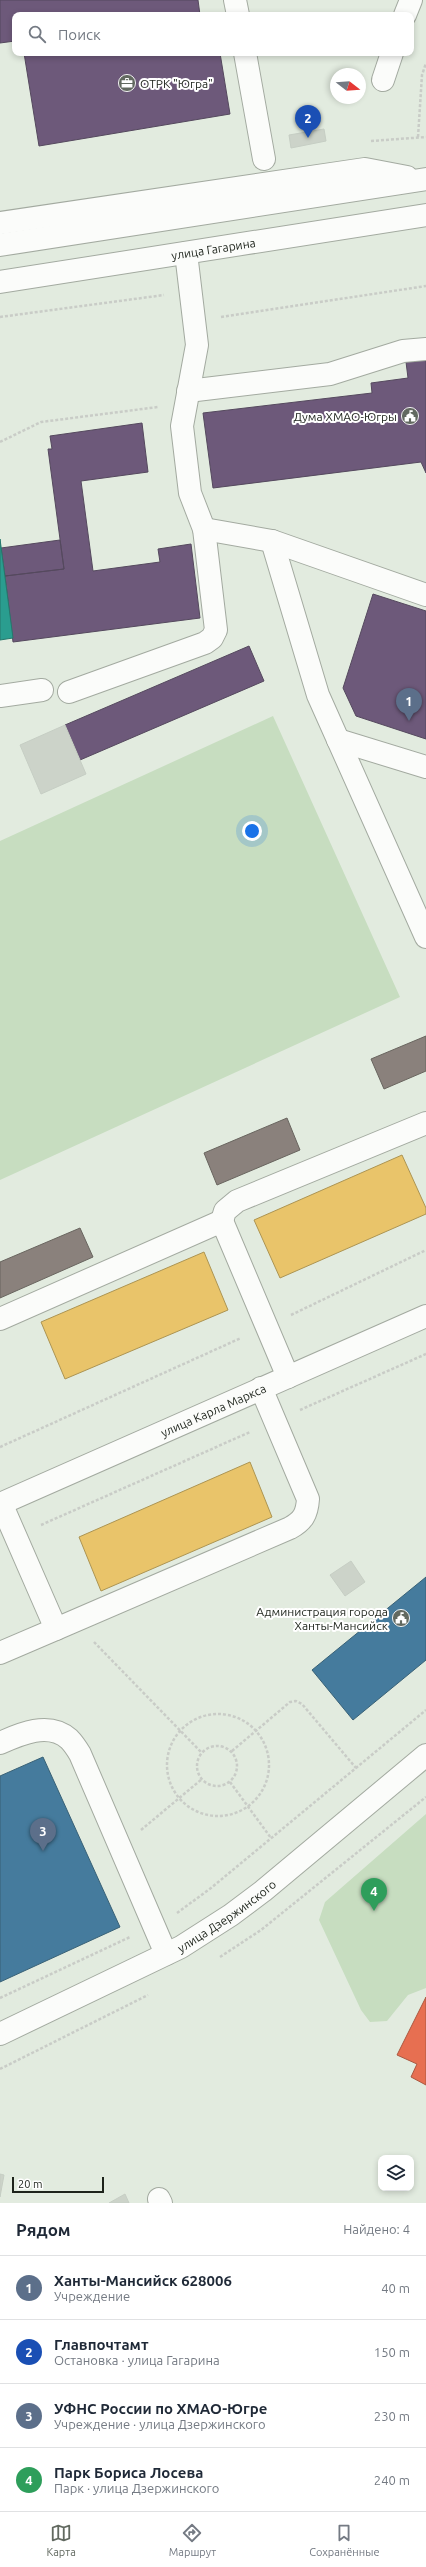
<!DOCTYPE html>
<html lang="ru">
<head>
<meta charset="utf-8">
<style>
  body { margin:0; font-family:Ubuntu,sans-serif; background:#f6f6f7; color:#1f2937 }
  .controls { position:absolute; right:12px; bottom:12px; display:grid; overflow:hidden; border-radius:8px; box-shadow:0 2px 6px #0003 }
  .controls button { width:36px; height:36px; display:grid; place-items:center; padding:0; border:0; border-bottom:1px solid #e0e1e3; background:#fff; color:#1f2937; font:20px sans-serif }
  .compass { position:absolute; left:330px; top:68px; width:36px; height:36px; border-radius:50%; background:#fff; box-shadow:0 2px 6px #0003; rotate:107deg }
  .scale { position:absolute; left:12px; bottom:10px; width:92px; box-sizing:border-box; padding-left:4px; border:2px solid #1d231b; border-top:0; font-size:11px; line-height:14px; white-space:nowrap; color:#1d231b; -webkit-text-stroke:3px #fff; paint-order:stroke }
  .you { position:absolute; left:252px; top:831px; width:14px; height:14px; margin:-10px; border:3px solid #fff; border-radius:50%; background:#1a73e8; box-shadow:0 0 0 6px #1a73e833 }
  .badge { display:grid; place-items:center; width:26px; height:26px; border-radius:50%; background:#626960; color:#fff; font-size:13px; font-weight:700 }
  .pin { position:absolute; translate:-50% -33px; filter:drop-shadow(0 1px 2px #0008) }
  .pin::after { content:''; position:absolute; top:21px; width:14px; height:12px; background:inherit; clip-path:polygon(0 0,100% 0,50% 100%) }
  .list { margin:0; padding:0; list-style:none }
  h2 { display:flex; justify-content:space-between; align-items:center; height:52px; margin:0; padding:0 16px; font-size:17px }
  h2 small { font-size:13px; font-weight:400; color:#747a83 }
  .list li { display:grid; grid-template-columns:26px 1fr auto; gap:12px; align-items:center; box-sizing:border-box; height:64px; padding:0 16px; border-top:1px solid #e0e1e3 }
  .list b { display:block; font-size:15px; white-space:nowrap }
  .list p { margin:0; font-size:13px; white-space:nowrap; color:#747a83 }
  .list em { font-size:13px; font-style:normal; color:#747a83 }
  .icon { flex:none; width:22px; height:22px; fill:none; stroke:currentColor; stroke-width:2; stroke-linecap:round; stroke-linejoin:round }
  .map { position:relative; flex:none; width:426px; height:2203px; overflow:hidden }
  .search { position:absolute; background:#fff; box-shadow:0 2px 6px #0003; left:12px; right:12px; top:12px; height:44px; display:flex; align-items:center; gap:10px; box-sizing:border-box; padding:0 14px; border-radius:8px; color:#747a83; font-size:15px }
  .sheet { height:308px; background:#fff }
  nav { display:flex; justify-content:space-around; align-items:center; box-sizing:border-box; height:56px; border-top:1px solid #e0e1e3; background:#fff; font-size:11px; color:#747a83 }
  nav a { display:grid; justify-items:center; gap:2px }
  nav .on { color:#626960 }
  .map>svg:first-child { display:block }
</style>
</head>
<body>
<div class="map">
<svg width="426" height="2203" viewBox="0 0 426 2203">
  <rect width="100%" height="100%" fill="#e2ebdf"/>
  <path fill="#c7ddc0" d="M273,716L400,997L0,1180V841Z
    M426,1814V1988L408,1995L387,2021L370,2022L361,2010L319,1920L325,1902Z"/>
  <path fill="#e9c46a" stroke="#ac9452" d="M402,1155L426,1208V1214L280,1278L254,1220Z
    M204,1252L228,1310L65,1379L41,1322Z
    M250,1462L272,1517L101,1591L79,1537Z"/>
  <path fill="#e76f51" stroke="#aa5841" d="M426,1997V2085L411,2077L417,2064L397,2055Z"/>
  <path fill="#6d597a" stroke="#55495e" d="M0,0H198L200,15H15V41L0,43Z
    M24,53H220L230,114L39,146Z
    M426,359V473L421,462L213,488L203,413L372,393L371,383L408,378L406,362Z
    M142,423L148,472L81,481L93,571L160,562L158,549L191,544L200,618L13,642L5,576L64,569L48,449H52L50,436Z
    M60,540L64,569L5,576L1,548Z
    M373,594L426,611V739L356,716L343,688Z
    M249,646L264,681L80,760L65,725Z"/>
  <path fill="#2a9d8f" stroke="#26786c" d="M0,539L13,638L0,640Z"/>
  <path fill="#457b9d" stroke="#396176" d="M426,1577V1660L353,1720L312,1670Z
    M43,1757L120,1927L0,1982V1776Z"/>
  <path fill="#8a817c" stroke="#69655f" d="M426,1036V1071L384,1089L371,1059Z
    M287,1118L300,1150L217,1185L204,1153Z
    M80,1228L93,1257L0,1298V1262Z"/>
  <path fill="#ccd3c9" stroke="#c6cec4" d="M324,129L326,141L291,148L289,135Z
    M65,725L86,774L41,794L20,745Z
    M351,1561L365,1582L345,1596L330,1575Z
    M0,2174L4,2175L0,2197Z
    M125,2194L129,2203H109Z"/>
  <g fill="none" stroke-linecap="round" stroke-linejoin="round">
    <g stroke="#a3aaa0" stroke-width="24">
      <g id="minor">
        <path d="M235,0L238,15"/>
        <path d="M405,15L411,0"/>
        <path d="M245,53L264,159"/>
        <path d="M383,80L392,53"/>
        <path d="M188,391L330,374L403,351L426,349"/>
        <path d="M204,529L272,541L426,595"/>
        <path d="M272,541L318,695L426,937"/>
        <path d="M69,692L205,643L212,638L216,630L204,529L190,493L182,426L197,345L186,253"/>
        <path d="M0,696L42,690"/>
        <path d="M338,740L426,767"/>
        <path d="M222,1221L225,1211L237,1201L426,1123"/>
        <path d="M0,1319L222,1221L288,1377"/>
        <path d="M1,1503L56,1629L290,1528C303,1521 307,1514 308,1499L261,1388"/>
        <path id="s1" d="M0,1504L426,1316"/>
        <path d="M0,1653L56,1629"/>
        <path d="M0,1743C20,1734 49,1721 69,1739C73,1743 77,1749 80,1754L166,1954"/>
        <path id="s2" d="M0,2034L181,1947L231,1915L263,1891L426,1755"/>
        <path d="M159,2199L161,2203"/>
      </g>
    </g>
    <g stroke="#a3aaa0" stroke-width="24">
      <g id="major">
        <path d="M0,223L365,169L407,177"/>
        <path d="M0,245L426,179"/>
        <path id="s3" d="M0,282L426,215"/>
      </g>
    </g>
    <path stroke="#c9ccc7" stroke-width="2.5" stroke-dasharray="3 2" stroke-linecap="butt" d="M418,137L422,75L426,63
      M371,141L426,137
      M0,317L164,295
      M221,317L426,286
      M0,442L41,422L158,407
      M291,1315L426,1250
      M300,1410L426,1354
      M0,1447L241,1338
      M41,1525L250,1432
      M94,1642L202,1753
      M167 1765a51 51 0 1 1 102 0a51 51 0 1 1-102 0Z
      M197 1766a20 20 0 1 1 40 0a20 20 0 1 1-40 0Z
      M232,1751L290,1702L296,1701L302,1704L356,1768
      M230,1782L271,1838
      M141,1830L202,1779
      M177,1913L211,1888L426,1710
      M220,1957L261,1930L426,1797
      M0,1998L130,1937
      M0,2069L148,1995"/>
    <use href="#minor" stroke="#fbfcfa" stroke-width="22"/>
    <use href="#major" stroke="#fbfcfa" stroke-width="22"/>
  </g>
  <defs>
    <g id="office-disc" transform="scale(0.9)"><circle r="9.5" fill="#626960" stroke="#fff"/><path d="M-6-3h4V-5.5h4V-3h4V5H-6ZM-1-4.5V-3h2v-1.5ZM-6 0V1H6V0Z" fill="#fff"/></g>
    <g id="civic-disc" transform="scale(0.9)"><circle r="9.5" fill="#626960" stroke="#fff"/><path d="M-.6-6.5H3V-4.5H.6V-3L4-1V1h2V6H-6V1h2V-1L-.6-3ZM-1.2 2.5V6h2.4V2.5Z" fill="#fff"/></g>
  </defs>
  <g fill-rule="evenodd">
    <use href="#office-disc" x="127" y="83"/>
    <use href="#civic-disc" x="410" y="416"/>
    <use href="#civic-disc" x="401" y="1618"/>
  </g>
  <g text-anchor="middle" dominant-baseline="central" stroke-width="4" stroke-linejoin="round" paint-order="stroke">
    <g font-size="12" fill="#1d231b" stroke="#fff" text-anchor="end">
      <text x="140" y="83" text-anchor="start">ОТРК "Югра"</text>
      <text x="397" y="416">Дума ХМАО-Югры</text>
      <text x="388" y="1611">Администрация города<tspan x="388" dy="14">Ханты-Мансийск</tspan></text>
    </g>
    <g font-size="12" fill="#1d231b" stroke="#fff">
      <text stroke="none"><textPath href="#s3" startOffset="216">улица Гагарина</textPath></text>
      <text stroke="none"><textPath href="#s1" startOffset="233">улица Карла Маркса</textPath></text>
      <text stroke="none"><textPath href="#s2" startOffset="256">улица Дзержинского</textPath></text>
    </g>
  </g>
</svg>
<div class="controls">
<button><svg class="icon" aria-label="layers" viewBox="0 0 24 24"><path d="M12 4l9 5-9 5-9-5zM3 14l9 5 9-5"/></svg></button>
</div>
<svg class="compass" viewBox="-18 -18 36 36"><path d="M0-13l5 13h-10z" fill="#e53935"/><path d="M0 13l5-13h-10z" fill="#747a83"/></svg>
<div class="scale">20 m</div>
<div class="you"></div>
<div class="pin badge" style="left:409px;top:721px;background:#5c6f8a">1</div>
<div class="pin badge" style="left:308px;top:138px;background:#1a4fb4">2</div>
<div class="pin badge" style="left:43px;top:1851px;background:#5c6f8a">3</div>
<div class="pin badge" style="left:374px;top:1911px;background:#2e9e5b">4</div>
<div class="search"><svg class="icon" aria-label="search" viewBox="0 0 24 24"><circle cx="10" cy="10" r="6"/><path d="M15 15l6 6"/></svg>Поиск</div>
</div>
<section class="sheet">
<h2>Рядом<small>Найдено: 4</small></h2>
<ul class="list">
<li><span class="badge" style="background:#5c6f8a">1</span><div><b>Ханты-Мансийск 628006</b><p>Учреждение</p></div><em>40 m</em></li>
<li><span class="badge" style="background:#1a4fb4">2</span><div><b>Главпочтамт</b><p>Остановка · улица Гагарина</p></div><em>150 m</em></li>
<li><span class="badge" style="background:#5c6f8a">3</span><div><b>УФНС России по ХМАО-Югре</b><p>Учреждение · улица Дзержинского</p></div><em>230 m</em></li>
<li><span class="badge" style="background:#2e9e5b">4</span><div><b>Парк Бориса Лосева</b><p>Парк · улица Дзержинского</p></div><em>240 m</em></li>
</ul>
</section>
<nav>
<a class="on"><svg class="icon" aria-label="map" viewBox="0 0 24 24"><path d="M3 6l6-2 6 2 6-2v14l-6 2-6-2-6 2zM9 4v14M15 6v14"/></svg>Карта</a>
<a><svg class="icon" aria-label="directions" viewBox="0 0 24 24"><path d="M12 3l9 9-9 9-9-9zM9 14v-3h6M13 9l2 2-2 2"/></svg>Маршрут</a>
<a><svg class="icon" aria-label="saved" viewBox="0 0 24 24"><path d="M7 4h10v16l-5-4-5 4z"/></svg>Сохранённые</a>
</nav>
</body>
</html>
